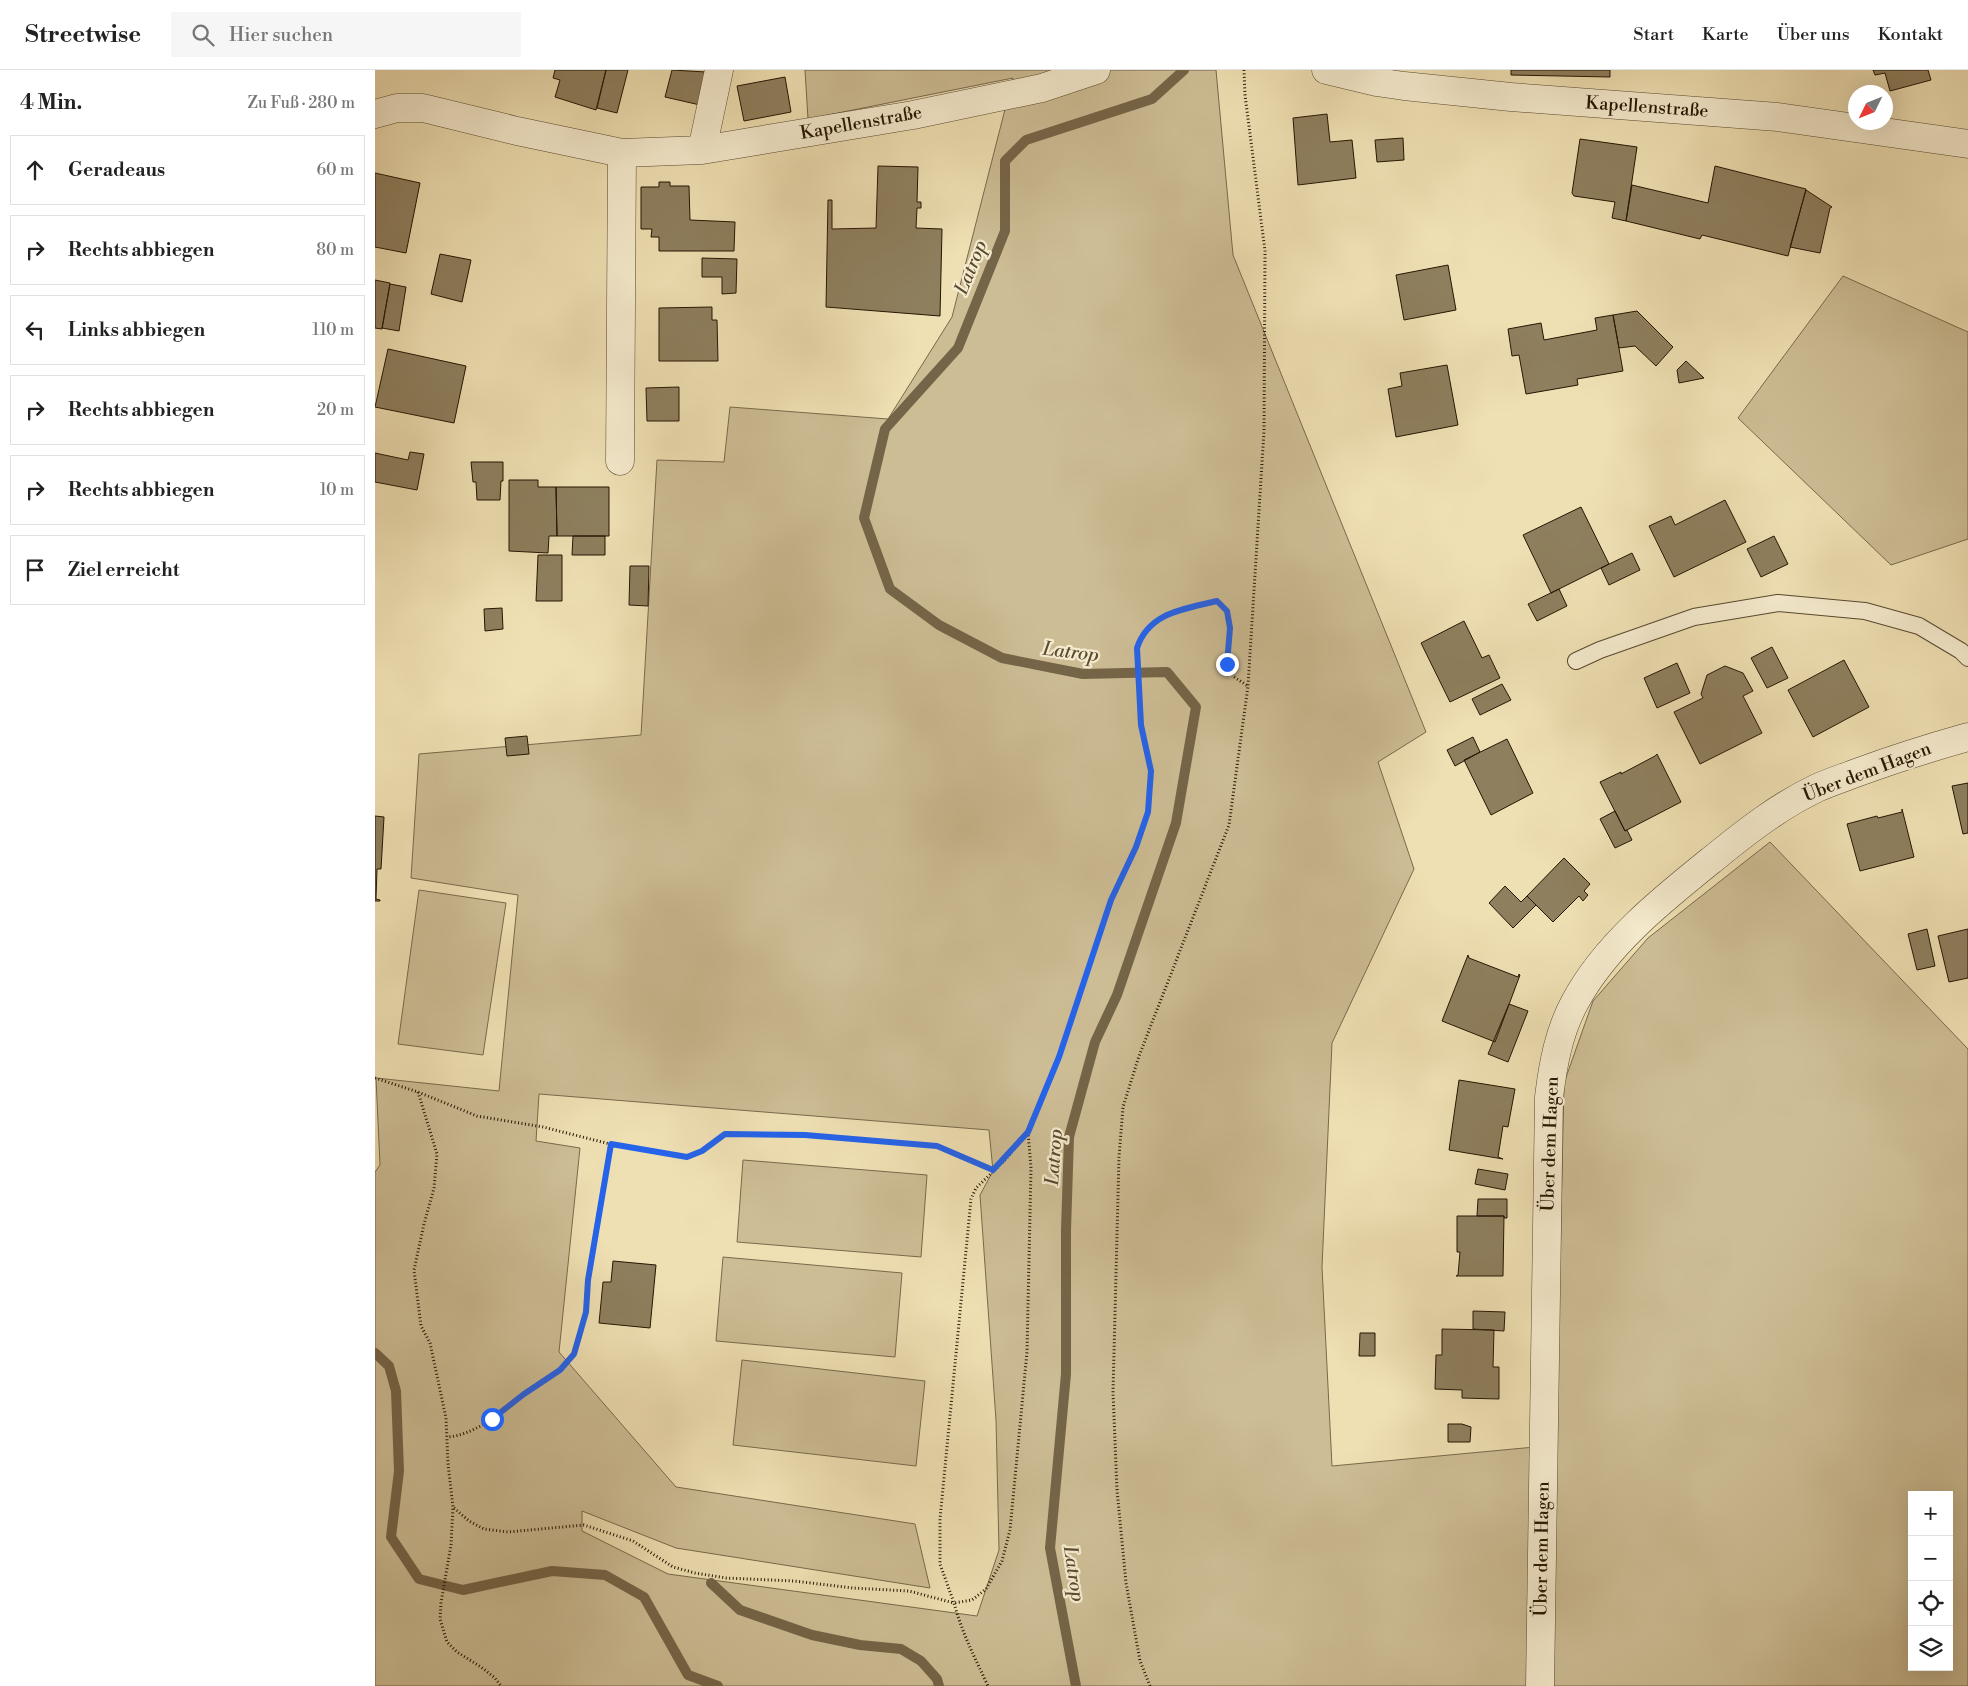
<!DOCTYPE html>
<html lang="de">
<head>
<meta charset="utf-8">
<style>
  body { margin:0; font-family:"Libre Bodoni",serif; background:#f6f6f6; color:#222 }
  .controls { position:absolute; right:15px; bottom:15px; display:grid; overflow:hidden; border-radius:0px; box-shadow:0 5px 20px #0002 }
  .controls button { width:45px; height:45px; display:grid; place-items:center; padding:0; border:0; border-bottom:1px solid #e0e0e0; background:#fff; color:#222; font:25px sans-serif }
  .compass { position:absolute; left:1473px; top:15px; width:45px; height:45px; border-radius:50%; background:#fff; box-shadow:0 5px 20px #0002; rotate:227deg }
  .stop { position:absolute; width:15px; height:15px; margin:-11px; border:4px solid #2563eb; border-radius:50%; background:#fff }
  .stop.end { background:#2563eb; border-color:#fff; box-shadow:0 1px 5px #0008 }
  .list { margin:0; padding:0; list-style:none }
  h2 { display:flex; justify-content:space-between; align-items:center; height:65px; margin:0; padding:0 20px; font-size:21px }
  h2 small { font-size:16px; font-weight:400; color:#767676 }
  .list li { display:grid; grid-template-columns:32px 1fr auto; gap:15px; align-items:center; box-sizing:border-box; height:70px; margin:0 10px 10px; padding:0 10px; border:1px solid #e0e0e0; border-radius:0px }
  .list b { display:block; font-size:19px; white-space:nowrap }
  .list em { font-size:16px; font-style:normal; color:#767676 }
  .icon { flex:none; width:28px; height:28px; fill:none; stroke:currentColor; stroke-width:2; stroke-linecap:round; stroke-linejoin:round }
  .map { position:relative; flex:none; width:1593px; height:1616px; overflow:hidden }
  header { display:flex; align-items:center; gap:30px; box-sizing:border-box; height:70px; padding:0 25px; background:#fff; border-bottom:1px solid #e0e0e0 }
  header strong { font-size:24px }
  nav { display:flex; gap:28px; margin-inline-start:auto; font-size:18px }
  .search { width:350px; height:45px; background:#f6f6f6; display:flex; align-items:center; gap:12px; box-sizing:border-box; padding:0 18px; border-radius:0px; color:#767676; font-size:19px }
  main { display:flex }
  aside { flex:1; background:#fff }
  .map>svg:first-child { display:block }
</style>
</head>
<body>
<header>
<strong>Streetwise</strong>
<div class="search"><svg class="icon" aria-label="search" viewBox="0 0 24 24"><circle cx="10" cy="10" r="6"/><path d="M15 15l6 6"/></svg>Hier suchen</div>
<nav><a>Start</a><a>Karte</a><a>Über uns</a><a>Kontakt</a></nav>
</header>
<main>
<aside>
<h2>4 Min.<small>Zu Fuß · 280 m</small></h2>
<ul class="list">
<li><svg class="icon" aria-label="ahead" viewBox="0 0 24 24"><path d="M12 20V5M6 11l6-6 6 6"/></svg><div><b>Geradeaus</b></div><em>60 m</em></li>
<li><svg class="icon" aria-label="right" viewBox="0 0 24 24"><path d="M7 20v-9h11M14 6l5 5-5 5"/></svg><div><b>Rechts abbiegen</b></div><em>80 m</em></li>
<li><svg class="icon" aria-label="left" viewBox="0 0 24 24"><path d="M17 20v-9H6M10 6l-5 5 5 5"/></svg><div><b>Links abbiegen</b></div><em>110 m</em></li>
<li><svg class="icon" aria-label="right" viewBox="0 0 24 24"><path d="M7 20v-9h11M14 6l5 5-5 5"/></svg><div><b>Rechts abbiegen</b></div><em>20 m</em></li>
<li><svg class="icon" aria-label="right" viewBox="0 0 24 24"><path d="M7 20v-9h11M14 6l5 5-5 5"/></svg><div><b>Rechts abbiegen</b></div><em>10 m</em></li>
<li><svg class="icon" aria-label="arrive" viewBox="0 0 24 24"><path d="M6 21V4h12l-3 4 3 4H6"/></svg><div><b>Ziel erreicht</b></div></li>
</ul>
</aside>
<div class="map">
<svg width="1593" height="1616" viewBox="0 0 1593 1616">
  <rect width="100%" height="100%" fill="#efe0b3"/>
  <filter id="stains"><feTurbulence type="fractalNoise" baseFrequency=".004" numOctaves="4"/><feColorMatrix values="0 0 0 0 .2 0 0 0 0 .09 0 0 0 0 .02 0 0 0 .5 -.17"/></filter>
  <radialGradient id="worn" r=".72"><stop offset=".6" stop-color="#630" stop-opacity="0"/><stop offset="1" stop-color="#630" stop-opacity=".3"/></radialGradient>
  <path fill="#cdbd95" stroke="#79694c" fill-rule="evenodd" d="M430,0H841L858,185L1051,662L1003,692L1039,799L957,973L947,1197L957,1396L1181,1375L1189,1013L1218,931L1273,868L1395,772L1593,979V1616H0V1102L5,1095L1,1008L124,1021L143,825L36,808L44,684L266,665L282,390L349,392L355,337L513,349L577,247L638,8L433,49ZM164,1024L614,1060L618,1101L605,1125L621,1350L624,1480L602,1546L293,1504L207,1461V1441L301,1478L555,1518L540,1454L301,1417L184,1282L205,1078L161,1071ZM1537,1425H1574V1597H1537Z
    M1468,206L1593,262V469L1516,495L1363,348Z
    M44,820L131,833L108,985L23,974Z
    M368,1090L552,1105L546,1187L362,1172Z
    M348,1187L527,1203L520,1287L341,1271Z
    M367,1290L550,1311L541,1396L358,1375Z"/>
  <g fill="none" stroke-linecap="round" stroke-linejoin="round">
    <path stroke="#756548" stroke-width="10" d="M0,1283L14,1296L21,1321L24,1401L16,1467L44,1509L88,1520L177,1501L230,1505L269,1527L313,1605L343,1616
      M336,1513L365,1540L437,1565L485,1575L526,1579L546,1591L562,1609L564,1616
      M701,1616L675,1478L691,1304V1160L694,1067L720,972L742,925L801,753L821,637L792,602L708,604L627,588L564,555L515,519L489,448L510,359L583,278L630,161V91L651,70L777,29L809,0"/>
  </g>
  <path fill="#8e7f5e" stroke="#251502" d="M180,0H231L221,40L180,27L185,10L178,8Z
    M231,0H253L242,43L222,38Z
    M297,0L331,2L325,35L290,27Z
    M1136,0H1235V7L1136,5Z
    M1498,0H1553L1556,10L1515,21L1510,3L1500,5Z
    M410,7L416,42L369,51L362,16Z
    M952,44L955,72L977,70L981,108L923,115L918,48Z
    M1028,68L1029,90L1002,92L1000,70Z
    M1205,69L1262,77L1251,151L1237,148L1240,132L1199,126L1197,123Z
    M503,96L543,97L542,132H546V138H542L541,158L567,159L565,246L451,237L453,130H457V159L501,158Z
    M1340,96L1431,119L1413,186L1327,165L1325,169L1251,151L1257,115L1333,133Z
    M0,103L45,113L31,183L0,177Z
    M284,112H295V116H314L315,150L360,152L359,181H284V167H276L277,159H266V117H284Z
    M1431,120L1457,137L1455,138L1445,183L1415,177Z
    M65,184L96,190L87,232L56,224Z
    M327,188L362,189L361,223L347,224V207H327Z
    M1073,195L1081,240L1029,250L1021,205Z
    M0,210L15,213L7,259L0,258Z
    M15,214L31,217L24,261L7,258Z
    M337,237V250H342L343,291H284V238Z
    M1262,241L1298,277L1281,296L1260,276L1244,278L1238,245Z
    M1238,245L1248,301L1202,309L1203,315L1151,324L1144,285L1137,286L1133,259L1166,253L1169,270L1222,260L1220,248Z
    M13,279L91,296L79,353L0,337Z
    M1311,291L1329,308L1304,313L1302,300Z
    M1072,295L1083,355L1021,367L1013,319L1027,316L1025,303Z
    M304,317V351H272L271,318Z
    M35,382L49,384L42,420L0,412V383L33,390Z
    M96,392H128V411H126L125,430H102L101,412H98Z
    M134,410H163V417H181L182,466H174L173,483L134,481Z
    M181,417H234V466H182Z
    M1350,430L1371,472L1299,507L1274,456L1296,446L1300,455Z
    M1206,437L1234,494L1176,523L1148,465Z
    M198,466H230V485H197Z
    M1399,466L1413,494L1386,507L1372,479Z
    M1257,483L1265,500L1234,515L1226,498Z
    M163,485H187V531H161Z
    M255,496H274L273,536L254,535Z
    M1184,519L1192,536L1162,551L1153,534Z
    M127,538L128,559L110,561L109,539Z
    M1089,551L1107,588L1114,585L1125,608L1075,632L1046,573Z
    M1397,577L1413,608L1392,618L1376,588Z
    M1469,590L1494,637L1438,667L1413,620Z
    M1302,593L1315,623L1282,638L1269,608Z
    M1350,596L1368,603L1378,621L1368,626L1387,663L1325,694L1299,642L1328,628L1326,624L1332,605Z
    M1127,614L1136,630L1105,645L1097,629Z
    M152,666L154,684L132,686L130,668Z
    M1098,667L1105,682L1080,696L1072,680Z
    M1132,669L1158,723L1116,745L1089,690Z
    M1282,684L1306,732L1250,761L1225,712L1246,702V704L1280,686Z
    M1593,713V763L1588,764L1577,716Z
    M1527,739L1539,787L1485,801L1472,754L1502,746L1503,748L1527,742Z
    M1240,741L1250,761L1252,760L1257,770L1240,778L1225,749Z
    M0,746L9,747L6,799H2L1,829L5,830V831H0Z
    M1189,788L1215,814L1209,821L1213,825L1208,831L1204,826L1178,852L1152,826Z
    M1130,816L1146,832L1152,826L1161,835L1138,858L1114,833Z
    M1552,859L1560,896L1542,900L1533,864Z
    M1593,859V908L1574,912L1563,866Z
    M1093,885L1094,888L1143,907L1144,904L1145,905L1120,972L1067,951Z
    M1134,934L1153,941L1133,992L1113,984Z
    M1084,1010L1140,1019L1133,1057L1128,1056L1123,1087L1128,1089L1074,1080Z
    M1103,1099L1133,1104L1130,1120L1100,1114Z
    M1103,1129H1132V1148H1129V1146H1102Z
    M1082,1146H1129L1128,1206H1081L1083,1205L1085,1182H1082Z
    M238,1191L281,1195L275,1258L224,1253L228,1212H236Z
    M1098,1241L1130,1242L1129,1261L1098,1259Z
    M1067,1259L1119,1260L1118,1297H1124V1329L1087,1328V1320L1060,1319L1061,1285H1067Z
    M985,1263H1000V1286H984Z
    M1073,1354H1087L1096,1357L1095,1372H1073Z"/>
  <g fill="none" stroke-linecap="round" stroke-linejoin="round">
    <g stroke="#58482e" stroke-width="18">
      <path id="service" d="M1201,591L1225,580L1319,547L1403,533L1490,541L1544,556L1586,581L1593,588"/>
    </g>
    <g stroke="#58482e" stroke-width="29">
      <path id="minor" d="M951,0L1001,12L1029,16L1136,27L1403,47L1593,74
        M0,44L22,38H48L142,61L247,83L327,80L538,45L667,18L721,0
        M327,80L344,0
        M245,391L247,83
        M1165,1616L1174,1027C1178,994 1184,961 1200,932C1231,874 1288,829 1339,788C1371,762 1404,736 1442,718C1455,712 1468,708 1481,703C1519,689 1554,678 1593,667"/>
    </g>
    <path stroke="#251502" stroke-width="3" stroke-dasharray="1 2.5" stroke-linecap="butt" d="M0,1008L43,1022L102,1046L168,1057L235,1074C228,1118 219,1163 213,1208C210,1233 211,1259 199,1283C188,1305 160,1315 141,1331C124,1345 96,1366 72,1367
      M43,1022L62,1084L59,1118L49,1154L39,1200L46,1256L55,1273L71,1348L73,1394L78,1437L76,1475L66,1533L65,1549L72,1572L82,1582L106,1597L120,1608L126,1616
      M653,1062L656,1098L652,1282L635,1460L627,1491L611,1519L597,1530L579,1533L565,1494V1449L596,1129L601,1118L631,1089L653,1062L684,987L736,831L761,777L773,742L776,701L766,655L762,578C774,542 810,539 842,531L852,541L855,558L852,594L859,607L873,616
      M235,1074L312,1087L327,1081L350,1064L430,1065L562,1076L618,1101
      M79,1438L94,1451L109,1459L133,1462L209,1455L258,1471L298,1497L320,1503L351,1508L419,1511L478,1518L534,1521L579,1533C587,1563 600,1588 613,1616
      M775,1616L765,1591L751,1513L742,1420L738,1322L744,1087L748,1037L764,986L854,755L873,616L889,361L890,181L870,25L869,0"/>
    <use href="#service" stroke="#f5ebce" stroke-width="16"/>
    <use href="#minor" stroke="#f5ebce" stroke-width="28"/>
  </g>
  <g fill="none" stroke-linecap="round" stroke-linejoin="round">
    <path stroke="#2563eb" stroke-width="6" d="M117,1349L149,1324L185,1300L199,1284L211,1242L213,1210L236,1074L312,1087L327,1081L350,1064L430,1065L562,1076L618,1100L653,1062L684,987L736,830L761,777L773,742L776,701L766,655L762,578C774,542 810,539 842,531L852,541L855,558L852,594"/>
  </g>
  <g text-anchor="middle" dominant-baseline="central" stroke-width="4.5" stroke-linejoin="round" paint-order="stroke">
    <g font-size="18" fill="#251502" stroke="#f5ebce">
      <text transform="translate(1272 37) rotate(4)">Kapellenstraße</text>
      <text transform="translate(486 53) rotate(-10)">Kapellenstraße</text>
      <text transform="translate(1492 702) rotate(-21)">Über dem Hagen</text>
      <text transform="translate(1175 1074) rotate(-88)">Über dem Hagen</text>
      <text transform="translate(1167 1479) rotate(-89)">Über dem Hagen</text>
    </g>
    <g font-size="19" font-style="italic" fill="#5a4b31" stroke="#f5ebce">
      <text transform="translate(596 197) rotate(-68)">Latrop</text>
      <text transform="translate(696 582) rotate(7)">Latrop</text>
      <text transform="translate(679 1087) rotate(-86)">Latrop</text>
      <text transform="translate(699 1504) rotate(81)">Latrop</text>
    </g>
  </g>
  <rect width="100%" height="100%" filter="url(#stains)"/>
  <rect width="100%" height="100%" fill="url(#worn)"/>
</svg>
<div class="controls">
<button>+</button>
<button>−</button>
<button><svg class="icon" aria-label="locate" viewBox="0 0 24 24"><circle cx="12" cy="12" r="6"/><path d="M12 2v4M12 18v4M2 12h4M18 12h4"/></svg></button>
<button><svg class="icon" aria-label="layers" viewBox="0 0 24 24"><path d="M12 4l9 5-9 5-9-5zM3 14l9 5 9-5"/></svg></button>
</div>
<svg class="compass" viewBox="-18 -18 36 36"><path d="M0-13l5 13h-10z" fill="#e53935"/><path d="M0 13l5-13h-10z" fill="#767676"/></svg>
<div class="stop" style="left:117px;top:1349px"></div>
<div class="stop end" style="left:852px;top:594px"></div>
</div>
</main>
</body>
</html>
